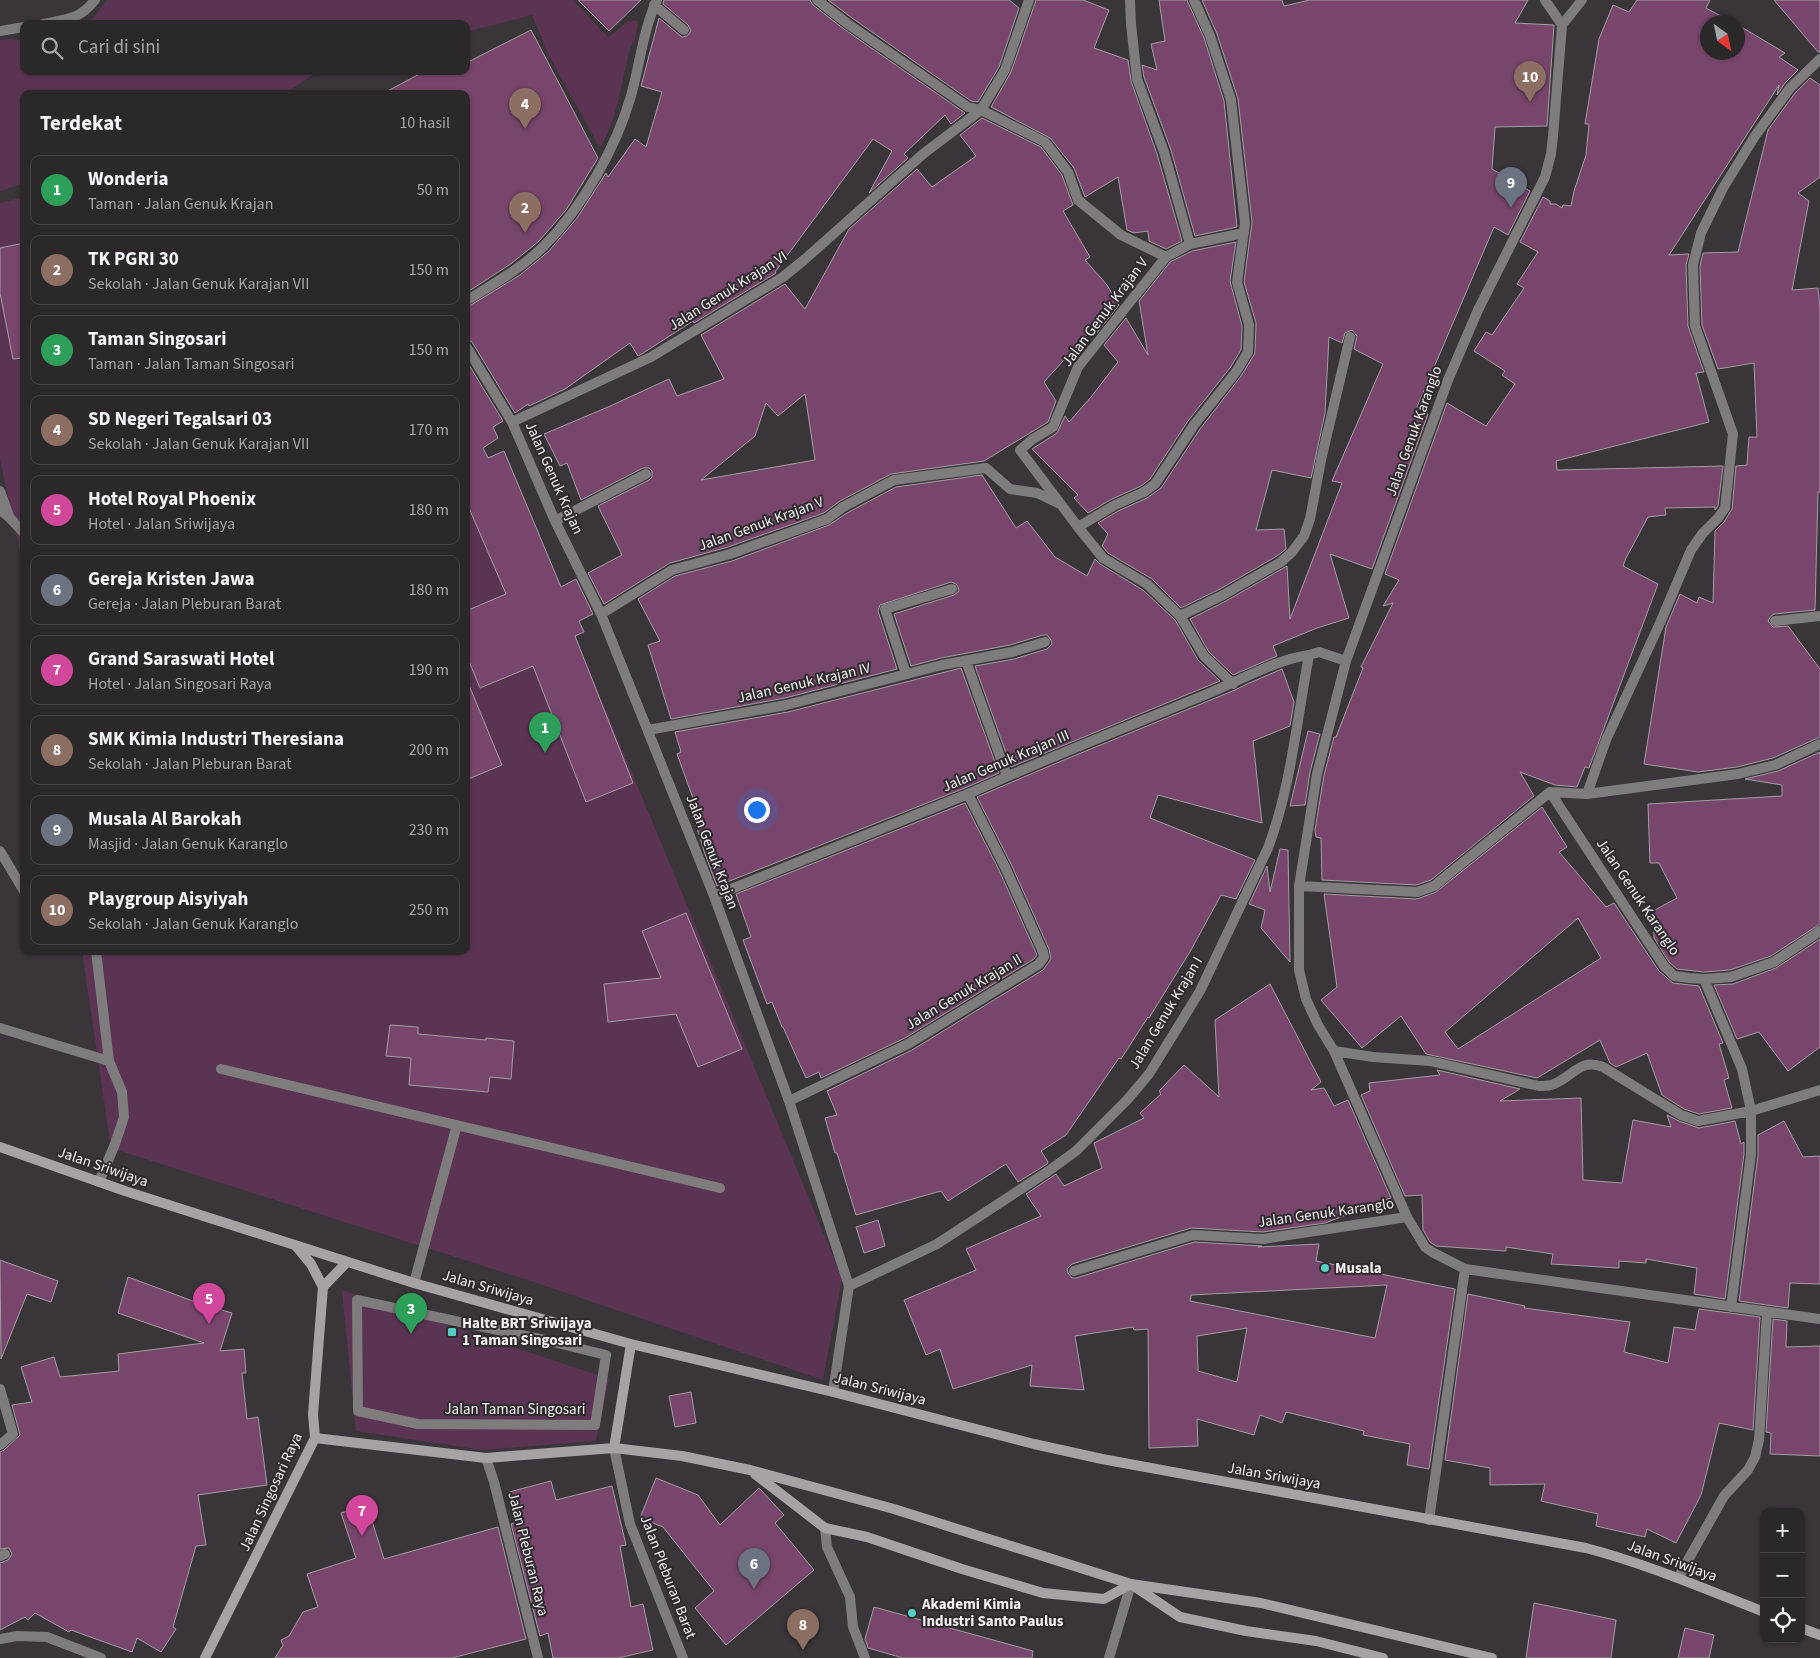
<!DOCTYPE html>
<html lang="id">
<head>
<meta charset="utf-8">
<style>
  body { margin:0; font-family:"Source Sans 3",sans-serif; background:#373436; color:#f1f3f6 }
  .controls { position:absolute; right:15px; bottom:15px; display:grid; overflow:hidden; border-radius:10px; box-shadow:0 1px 4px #0004 }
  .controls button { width:45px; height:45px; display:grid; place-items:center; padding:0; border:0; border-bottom:1px solid #474447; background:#2b282a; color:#f1f3f6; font:25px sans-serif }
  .compass { position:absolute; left:1700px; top:15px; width:45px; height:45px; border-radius:50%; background:#2b282a; box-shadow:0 1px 4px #0004; rotate:147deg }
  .you { position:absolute; left:756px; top:809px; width:18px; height:18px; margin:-12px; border:4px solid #fff; border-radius:50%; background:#1a73e8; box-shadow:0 0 0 8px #1a73e833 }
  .badge { display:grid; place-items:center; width:32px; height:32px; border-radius:50%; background:#57cec2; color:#fff; font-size:16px; font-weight:700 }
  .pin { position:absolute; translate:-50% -41px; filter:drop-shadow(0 1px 2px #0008) }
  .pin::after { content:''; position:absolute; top:26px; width:18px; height:15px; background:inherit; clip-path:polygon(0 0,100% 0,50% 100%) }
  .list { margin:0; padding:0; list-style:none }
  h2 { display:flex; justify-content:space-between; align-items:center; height:65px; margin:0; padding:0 20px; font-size:21px }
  h2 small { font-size:16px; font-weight:400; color:#a6a6a8 }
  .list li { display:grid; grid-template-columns:32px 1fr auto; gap:15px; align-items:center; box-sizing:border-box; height:70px; margin:0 10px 10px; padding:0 10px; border:1px solid #474447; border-radius:10px }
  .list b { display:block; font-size:19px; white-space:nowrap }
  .list p { margin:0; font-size:16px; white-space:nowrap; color:#a6a6a8 }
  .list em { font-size:16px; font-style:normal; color:#a6a6a8 }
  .icon { flex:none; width:28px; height:28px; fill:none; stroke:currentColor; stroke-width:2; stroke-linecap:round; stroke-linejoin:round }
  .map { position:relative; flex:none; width:1820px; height:1658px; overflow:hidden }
  .search { position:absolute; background:#2b282a; box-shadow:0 1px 4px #0004; left:20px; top:20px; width:450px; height:55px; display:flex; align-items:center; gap:12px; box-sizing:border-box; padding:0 18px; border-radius:10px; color:#a6a6a8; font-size:19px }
  .panel { position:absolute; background:#2b282a; box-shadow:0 1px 4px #0004; left:20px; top:90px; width:450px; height:865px; border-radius:10px }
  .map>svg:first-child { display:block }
</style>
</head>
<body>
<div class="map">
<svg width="1820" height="1658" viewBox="0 0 1820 1658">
  <rect width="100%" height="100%" fill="#393538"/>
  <path fill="#5c3453" d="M107,0H573L601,30L609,37L627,22L637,20C640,32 631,44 628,57C620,88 617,120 600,148L549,56L532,15L466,32V24H85L94,17Z
    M10,39L24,40V71H351L346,74H314L284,94H24V183L0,191V40Z
    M24,197V569L0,460V203Z
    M466,415L541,554L842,1278L823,1380L528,1280L111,1148L82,951H466Z
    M342,1290L609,1379L596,1441L482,1450L356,1431Z"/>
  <path fill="#78466c" stroke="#a39ea2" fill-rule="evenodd" d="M578,0H641L609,31Z
    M664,0H810L813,5L844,29L965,113L951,124L945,115L904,154L908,158L869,193L892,151L873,139L775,272L776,273L694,323L693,321L640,355L638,356L630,343L565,389L529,406L528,404L515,413L472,342L466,339V308L520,275L549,251L577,218L606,173L608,177L635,139L646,147L662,92L641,86L659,18L682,37L687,36L691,31L688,25L663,4Z
    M828,0H1009L1019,8L999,67L978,102L971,101L852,18Z
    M1036,0H1083L1109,10L1094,48L1128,60L1131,81L1157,154L1182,241L1166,249L1149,241L1148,231L1134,233L1127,230L1118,177L1085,197L1074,168L1050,138L991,107L1011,72Z
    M1159,0H1187L1204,38L1224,101L1237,227L1195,236L1171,150L1144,77L1142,65L1157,70L1151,44L1165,41Z
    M1202,0H1282L1284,6L1310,0H1528L1515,23L1554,25L1547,126L1495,127L1492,169L1530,191L1508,235L1494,227L1417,407L1428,414L1372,569L1330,554L1349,618L1317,628L1273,646L1277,656L1233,675L1209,652L1190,619L1226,601L1287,566L1290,619L1342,483L1332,481L1383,364L1354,349L1357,336L1352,330L1345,333L1342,343L1329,337L1325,413L1311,478L1272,470L1256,530L1284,529L1286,549L1277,556L1220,589L1181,608L1152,579L1108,553L1102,546L1108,534L1098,523L1118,511L1147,498L1161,488L1200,429L1241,376L1255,353L1256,323L1244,282L1252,222L1238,99L1217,34Z
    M1637,0H1710L1706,8L1732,22H1708V52H1738V25L1785,53L1779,57L1798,70L1785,83L1777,95L1779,85L1669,255L1689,254L1686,265L1688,326L1704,372L1696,373L1709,422L1556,461L1557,470L1723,466L1718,506L1715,510V507L1665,508L1666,515L1648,517L1626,558L1623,566L1658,584L1589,768L1585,767L1577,787L1555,785L1520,772L1534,796L1431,880L1416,885L1322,880L1321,838L1316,837L1315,830L1324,775L1334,737H1336L1363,668L1361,667L1393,603L1383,606L1399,580L1385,574L1447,403L1486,426L1515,384L1502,375L1505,371L1474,351L1486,332L1492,335L1524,288L1517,284L1538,252L1520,242L1543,197L1550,201V204H1556L1562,208L1563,205L1571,206L1574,191L1586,155L1589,124H1585L1599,39L1613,5L1629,12Z
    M1774,0H1820V52H1818Z
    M531,30L598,158L566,210L539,241L512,263L466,293V94H382L425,71H466V63Z
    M1810,78L1820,85V177L1798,193L1809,201L1792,290L1818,288L1820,308V492H1818L1815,610L1774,614L1771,616L1768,621L1773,627L1788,626L1820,669V737L1773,758L1737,767L1698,772L1644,764L1666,627L1680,594L1697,603L1699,597L1713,603L1715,531L1724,522L1732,509L1736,466L1747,465L1749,437H1757L1754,363L1718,369L1702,325L1700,266L1703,253L1738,252L1768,130L1795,93Z
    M982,118L1041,147L1062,175L1073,205L1063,211L1090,257L1085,260L1107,285L1119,305L1096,334L1092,329L1044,382L1056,401L1048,422L984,461L891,474L840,501L824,513L728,547L670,563L604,604L588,573L622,555L598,506L649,480L652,477V471L649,468H643L581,500L567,463L560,466L544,434L608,407L669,379L677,396L724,379L701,335L785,284L805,309L849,229L917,169L932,187L976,156L960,135ZM805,394L815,460L701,480L755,436L766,403L778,416Z
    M1236,242L1230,281L1242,326L1241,350L1230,368L1188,421L1150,479L1141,486L1112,499L1088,513L1074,498L1078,495L1032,449L1057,433L1065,416L1069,422L1091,397L1118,362L1104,345L1126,318L1148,355L1139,301L1170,262L1192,251Z
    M24,243V358L13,359L0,293V248Z
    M466,360L503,421L493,427L498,438L483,448L488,458L504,451L561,587L576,579L593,614L579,621L584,632L575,636L633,783L586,802L533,666L480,688L466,654V611L506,594L466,501Z
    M982,475L1016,528L1027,521L1055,557L1087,576L1095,559L1100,564L1143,590L1175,620L1198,660L1220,681L1011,767L975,666L1014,659L1047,649L1052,644L1051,640L1047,635H1043L1010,645L941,658L911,666L894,614L954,595L959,591L958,587L956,584L951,582L880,605L878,611L897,669L785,698L671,719L648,645L660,641L638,599L675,576L732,561L829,525L847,513L896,487Z
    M961,668L999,773L965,788L717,886L705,854L696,825L702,823L677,754L681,752L675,732L788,712Z
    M1282,669L1294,702L1290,726L1253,741L1262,823L1158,795L1150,818L1255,860L1236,899L1221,895L1191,950L1149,1018L1148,1017L1121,1059L1119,1058L1066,1135L1041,1151L1048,1162L1047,1164L1018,1182L1006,1164L948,1201L941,1191L856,1215L837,1153H835L825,1118L837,1115L827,1091L912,1050L1043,970L1051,959L1049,949L1011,864L977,797L1059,762L1235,690L1247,684Z
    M466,678L502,765L466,780Z
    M1308,731L1320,734L1310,772L1305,805L1290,806Z
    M1820,752V924L1771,956L1730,970L1704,972L1677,969L1669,962L1654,938L1653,911L1677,898L1659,863H1650L1648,804L1782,796V785L1745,779L1778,771Z
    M965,803L999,870L1037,955L1034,959L905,1038L821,1078L819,1072L806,1078L783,1027H782L772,1002L767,1004L743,940L751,937L736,894Z
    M1542,807L1567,847L1559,852L1606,907L1614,903L1659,971L1673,983L1699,986L1723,1043L1719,1044L1729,1078L1724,1080L1732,1108L1699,1114L1684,1109L1662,1095L1647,1053L1616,1067L1610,1063L1600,1040L1537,1078L1426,1054L1401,1016L1362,1048L1321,1000L1337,987L1324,894L1417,899L1436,892ZM1578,918L1601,958L1458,1049L1445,1032Z
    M1280,849L1288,850L1290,962L1261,928L1265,910L1249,904L1267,866L1270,892Z
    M686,913L742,1049L698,1067L676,1014L608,1022L604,984L661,978L642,931Z
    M1820,939V1047L1788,1071L1759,1032L1737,1039L1714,985L1733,984L1776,968Z
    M1270,984L1321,1082L1311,1090L1324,1088L1334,1106L1348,1100L1391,1198L1325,1223L1263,1232L1191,1228L1072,1264L1067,1269L1068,1273L1072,1278H1076L1194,1242L1262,1246L1258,1247L1319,1244L1316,1261L1455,1289L1429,1469L1407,1465L1410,1444L1363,1435L1364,1431L1286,1412L1282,1423L1260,1415L1254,1435L1197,1419L1198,1446L1149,1448L1148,1329L1134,1330L1133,1327L1075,1336L1084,1390L1030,1386L1032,1365L953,1389L940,1349L926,1355L904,1300L976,1270L966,1249L1041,1216L1026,1194L1056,1174L1064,1186L1102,1168L1094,1143L1144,1118L1140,1113L1161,1094L1159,1091L1184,1065L1219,1097L1215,1020ZM1387,1285L1375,1338L1190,1301L1191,1295ZM1247,1328L1237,1382L1198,1371L1197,1336Z
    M390,1025L418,1027V1034L486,1040V1038L514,1041L511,1079L490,1077L488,1092L409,1085L411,1058L386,1056Z
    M1437,1070L1520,1089L1500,1101L1581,1098L1583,1180L1622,1183L1633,1120L1671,1127L1667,1115L1679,1121L1699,1128L1735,1121L1741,1144L1744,1142V1154L1725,1299L1694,1294L1697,1268L1646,1259V1263L1619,1261V1268L1551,1264L1553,1254L1506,1247V1251L1436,1246L1430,1242L1423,1230L1422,1195L1405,1196L1361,1095L1370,1091L1369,1083L1440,1075Z
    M1784,1121L1803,1157L1820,1156V1284L1790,1283L1788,1308L1739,1301L1758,1155V1135Z
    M878,1220L885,1246L864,1253L856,1227Z
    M0,1260L58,1281L51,1302L27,1294L1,1359Z
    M128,1277L201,1304L232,1313L220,1351L244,1349L246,1373H242L247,1419L258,1417L267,1485L198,1495L206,1545L196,1546L173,1627L176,1629L161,1652L137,1638L132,1652L71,1630L69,1632L35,1613L28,1620L25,1617L0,1630V1563L8,1560L12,1554L9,1548L0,1549V1452L4,1450L20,1435L12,1405L32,1402L21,1367L54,1357L60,1377L119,1371L118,1354L204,1343L118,1313Z
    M1468,1294L1525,1306L1524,1308L1630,1322L1624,1352L1668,1363L1674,1327L1695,1330L1699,1309L1760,1317L1753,1430L1719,1423L1701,1495L1676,1543L1647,1529L1645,1537L1596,1526L1598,1514L1541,1501L1545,1484L1490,1485V1468L1445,1460Z
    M1773,1319L1787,1321L1786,1347L1820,1346V1456L1770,1454L1771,1433L1766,1432Z
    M691,1392L696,1423L675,1427L669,1396Z
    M656,1478L698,1495L720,1525L759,1488L784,1515L775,1523L814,1570L726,1645L695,1608L714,1591L663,1527L640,1518Z
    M551,1481L556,1500L612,1486L626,1545L620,1546L631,1607L643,1604L653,1650L618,1658H553L548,1633L540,1636L511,1524L517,1522L509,1492Z
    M367,1505L384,1559L498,1527L526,1639L452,1658H275L283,1645L281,1640L289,1636L303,1612L318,1607L307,1574L356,1558L341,1513Z
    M1534,1603L1616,1620L1611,1658H1526Z
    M874,1607L1033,1651L1032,1658H903L868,1648L865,1639Z
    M1685,1628L1714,1635L1709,1658H1678Z"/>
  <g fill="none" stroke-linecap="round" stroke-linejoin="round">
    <path stroke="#7e7c7d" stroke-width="10" d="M0,491L9,516
      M0,510L9,517L24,533
      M0,851L24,891
      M96,951L109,1061L122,1092L124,1117L115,1144L99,1182
      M0,1028L109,1061
      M221,1069L720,1188
      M414,1283L457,1125
      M825,1528L827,1547L850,1597L853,1627L865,1658
      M1109,1658L1131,1584"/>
    <path stroke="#7e7c7d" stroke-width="10" d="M906,674L885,609L952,589
      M357,1300L545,1340L606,1355L595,1425L418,1424L358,1411Z"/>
    <path stroke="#7e7c7d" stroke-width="10" d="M817,0L848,24L968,107L981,110L1045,142L1068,172L1078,200L1121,235L1166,257
      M1130,0L1131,24L1137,79L1164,152L1190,244
      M1545,0L1562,25
      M1582,0L1562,25L1553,136L1551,154L1545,177L1478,310L1448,380L1346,661L1317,774L1299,886V970L1306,999L1318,1025L1334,1051L1407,1217L1425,1247L1432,1252L1465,1269L1820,1319
      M654,5L684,30
      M43,24C67,19 79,20 95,0
      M0,31L24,27
      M466,301C493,284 521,269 544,246C582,208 616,148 631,96C640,64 643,30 657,0
      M466,346L512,422L555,521L601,614L714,896L789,1101L849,1286L833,1392
      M512,422L651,357L783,277L804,260L923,154L981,110L1005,70L1029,0
      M555,521L646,474
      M1078,527L1115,505L1144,492L1155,484L1194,425L1236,372L1248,352L1249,325L1237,282L1245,223L1231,100L1210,36L1194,0
      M601,614L672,570L730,554L827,519L843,507L894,480L986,468L1010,489L1037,493L1058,503
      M1180,616L1223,595L1281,562L1292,552L1304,536L1310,519L1321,460L1350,337
      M1775,621L1820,616
      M966,661L1007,776
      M1233,684L1204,656L1180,616L1147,584L1103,558L1078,527L1020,450L1033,439L1053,427L1078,367L1166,257L1190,244L1244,233
      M648,730L786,705L942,665L1012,652L1045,642
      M1550,792L1664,966L1674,976L1689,978L1704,979L1731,977L1774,962L1820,931
      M1587,794L1606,740L1660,623L1691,550L1703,533L1718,518L1725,508L1733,434L1695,326L1693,265L1701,233L1723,188L1755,136L1790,88L1820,59
      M1299,886L1417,892L1434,886L1550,792L1587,794L1738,774L1775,765L1820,744
      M714,896L968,794C1046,758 1127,727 1207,694C1237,682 1277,659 1309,655
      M1704,979L1742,1069L1751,1111V1154L1731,1307
      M1334,1051L1373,1057L1430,1061L1539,1086C1544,1086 1550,1086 1554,1084C1574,1076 1580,1058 1603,1067L1681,1115L1698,1121L1751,1111L1820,1090
      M789,1101L908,1044L1039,964L1044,957L1043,952L1005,867L968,794
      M1074,1271L1193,1235L1263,1239L1407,1217
      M849,1286L937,1244L1047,1172L1076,1151L1127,1100L1149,1074L1200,991L1268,848C1291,787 1297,719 1309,655L1319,652L1346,661
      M0,1389L13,1434L0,1445
      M614,1448L630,1524L683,1658
      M486,1458L494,1482L538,1658
      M1429,1520L1465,1269
      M0,1556L5,1554
      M1678,1578L1724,1496L1748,1470L1755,1457L1759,1440L1767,1312
      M0,1639L17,1636L47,1637L101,1658"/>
    <path stroke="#a7a3a5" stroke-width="10" d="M0,1147L125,1191L414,1283L631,1344L833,1392L1034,1444L1102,1459L1586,1548C1647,1564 1705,1589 1764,1612
      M323,1287L347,1262
      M315,1438L486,1458L614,1448L682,1456L750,1470L894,1509L1131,1584L1261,1603L1492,1658
      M614,1448L631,1344
      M755,1474L825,1528L867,1537L962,1569L1043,1593L1104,1599L1131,1584
      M1134,1586L1180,1617L1246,1631L1316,1641L1383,1658
      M1801,1628L1820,1635
      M205,1658L315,1438L313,1414L323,1287L311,1264L296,1246"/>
  </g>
  <g fill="#57cec2" stroke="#2f2a2e" stroke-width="2">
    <circle cx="1325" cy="1268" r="5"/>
    <rect x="447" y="1327" width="10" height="10" rx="2.5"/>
    <circle cx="912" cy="1613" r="5"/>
  </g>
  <g text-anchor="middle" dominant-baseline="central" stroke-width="4" stroke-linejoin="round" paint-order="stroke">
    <g font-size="15" fill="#f2eff1" stroke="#2f2a2e">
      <text transform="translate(728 291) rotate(-32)">Jalan Genuk Krajan VI</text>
      <text transform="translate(1105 312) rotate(-53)">Jalan Genuk Krajan V</text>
      <text transform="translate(1414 431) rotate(-70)">Jalan Genuk Karanglo</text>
      <text transform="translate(554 478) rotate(66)">Jalan Genuk Krajan</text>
      <text transform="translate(761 524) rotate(-20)">Jalan Genuk Krajan V</text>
      <text transform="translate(804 683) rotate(-13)">Jalan Genuk Krajan IV</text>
      <text transform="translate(1006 761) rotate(-23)">Jalan Genuk Krajan III</text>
      <text transform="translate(712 852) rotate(69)">Jalan Genuk Krajan</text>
      <text transform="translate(1638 897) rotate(56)">Jalan Genuk Karanglo</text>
      <text transform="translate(964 992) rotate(-31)">Jalan Genuk Krajan II</text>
      <text transform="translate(1166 1013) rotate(-59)">Jalan Genuk Krajan I</text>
      <text transform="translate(103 1167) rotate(19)">Jalan Sriwijaya</text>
      <text transform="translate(1326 1213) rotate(-8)">Jalan Genuk Karanglo</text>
      <text transform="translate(488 1288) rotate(16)">Jalan Sriwijaya</text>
      <text transform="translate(880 1389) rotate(14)">Jalan Sriwijaya</text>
      <text x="515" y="1409">Jalan Taman Singosari</text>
      <text transform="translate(1274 1476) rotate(10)">Jalan Sriwijaya</text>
      <text transform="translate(271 1492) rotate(-65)">Jalan Singosari Raya</text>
      <text transform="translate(528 1554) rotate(76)">Jalan Pleburan Raya</text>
      <text transform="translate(1672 1561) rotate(20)">Jalan Sriwijaya</text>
      <text transform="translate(668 1577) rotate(69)">Jalan Pleburan Barat</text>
    </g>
    <g font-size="15" font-weight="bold" fill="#f2eff1" stroke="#2f2a2e" text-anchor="start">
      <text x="1335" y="1268">Musala</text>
      <text x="462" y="1323">Halte BRT Sriwijaya<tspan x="462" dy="17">1 Taman Singosari</tspan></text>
      <text x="922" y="1604">Akademi Kimia<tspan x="922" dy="17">Industri Santo Paulus</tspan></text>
    </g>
  </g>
</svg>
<div class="controls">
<button>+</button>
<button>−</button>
<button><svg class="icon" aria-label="locate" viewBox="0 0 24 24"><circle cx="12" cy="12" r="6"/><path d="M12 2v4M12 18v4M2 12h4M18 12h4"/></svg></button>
</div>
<svg class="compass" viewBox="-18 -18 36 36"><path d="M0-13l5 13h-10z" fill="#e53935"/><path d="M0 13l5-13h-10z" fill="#a6a6a8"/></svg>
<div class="you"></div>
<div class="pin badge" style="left:545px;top:753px;background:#2e9e5b">1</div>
<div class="pin badge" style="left:525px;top:233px;background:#8d6e63">2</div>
<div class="pin badge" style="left:411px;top:1334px;background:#2e9e5b">3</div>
<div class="pin badge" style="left:525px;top:129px;background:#8d6e63">4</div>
<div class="pin badge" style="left:209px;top:1324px;background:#d1479c">5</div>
<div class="pin badge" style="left:754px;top:1589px;background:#6b7280">6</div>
<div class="pin badge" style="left:362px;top:1536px;background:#d1479c">7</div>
<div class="pin badge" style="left:803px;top:1650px;background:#8d6e63">8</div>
<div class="pin badge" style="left:1511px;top:208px;background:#6b7280">9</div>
<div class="pin badge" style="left:1530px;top:102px;background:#8d6e63">10</div>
<div class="search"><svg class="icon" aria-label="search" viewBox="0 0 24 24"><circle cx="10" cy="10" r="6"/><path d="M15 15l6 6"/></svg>Cari di sini</div>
<section class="panel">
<h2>Terdekat<small>10 hasil</small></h2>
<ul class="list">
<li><span class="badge" style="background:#2e9e5b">1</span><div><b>Wonderia</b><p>Taman · Jalan Genuk Krajan</p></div><em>50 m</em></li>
<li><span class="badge" style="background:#8d6e63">2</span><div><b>TK PGRI 30</b><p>Sekolah · Jalan Genuk Karajan VII</p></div><em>150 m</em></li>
<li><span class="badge" style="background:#2e9e5b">3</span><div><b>Taman Singosari</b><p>Taman · Jalan Taman Singosari</p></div><em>150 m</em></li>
<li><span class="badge" style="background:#8d6e63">4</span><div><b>SD Negeri Tegalsari 03</b><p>Sekolah · Jalan Genuk Karajan VII</p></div><em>170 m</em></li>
<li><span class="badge" style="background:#d1479c">5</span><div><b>Hotel Royal Phoenix</b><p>Hotel · Jalan Sriwijaya</p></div><em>180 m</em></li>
<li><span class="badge" style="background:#6b7280">6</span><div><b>Gereja Kristen Jawa</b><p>Gereja · Jalan Pleburan Barat</p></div><em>180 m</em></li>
<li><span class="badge" style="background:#d1479c">7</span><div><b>Grand Saraswati Hotel</b><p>Hotel · Jalan Singosari Raya</p></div><em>190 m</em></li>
<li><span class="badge" style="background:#8d6e63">8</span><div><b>SMK Kimia Industri Theresiana</b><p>Sekolah · Jalan Pleburan Barat</p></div><em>200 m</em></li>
<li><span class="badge" style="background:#6b7280">9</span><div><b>Musala Al Barokah</b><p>Masjid · Jalan Genuk Karanglo</p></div><em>230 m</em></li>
<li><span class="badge" style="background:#8d6e63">10</span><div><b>Playgroup Aisyiyah</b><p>Sekolah · Jalan Genuk Karanglo</p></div><em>250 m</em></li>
</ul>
</section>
</div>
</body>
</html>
